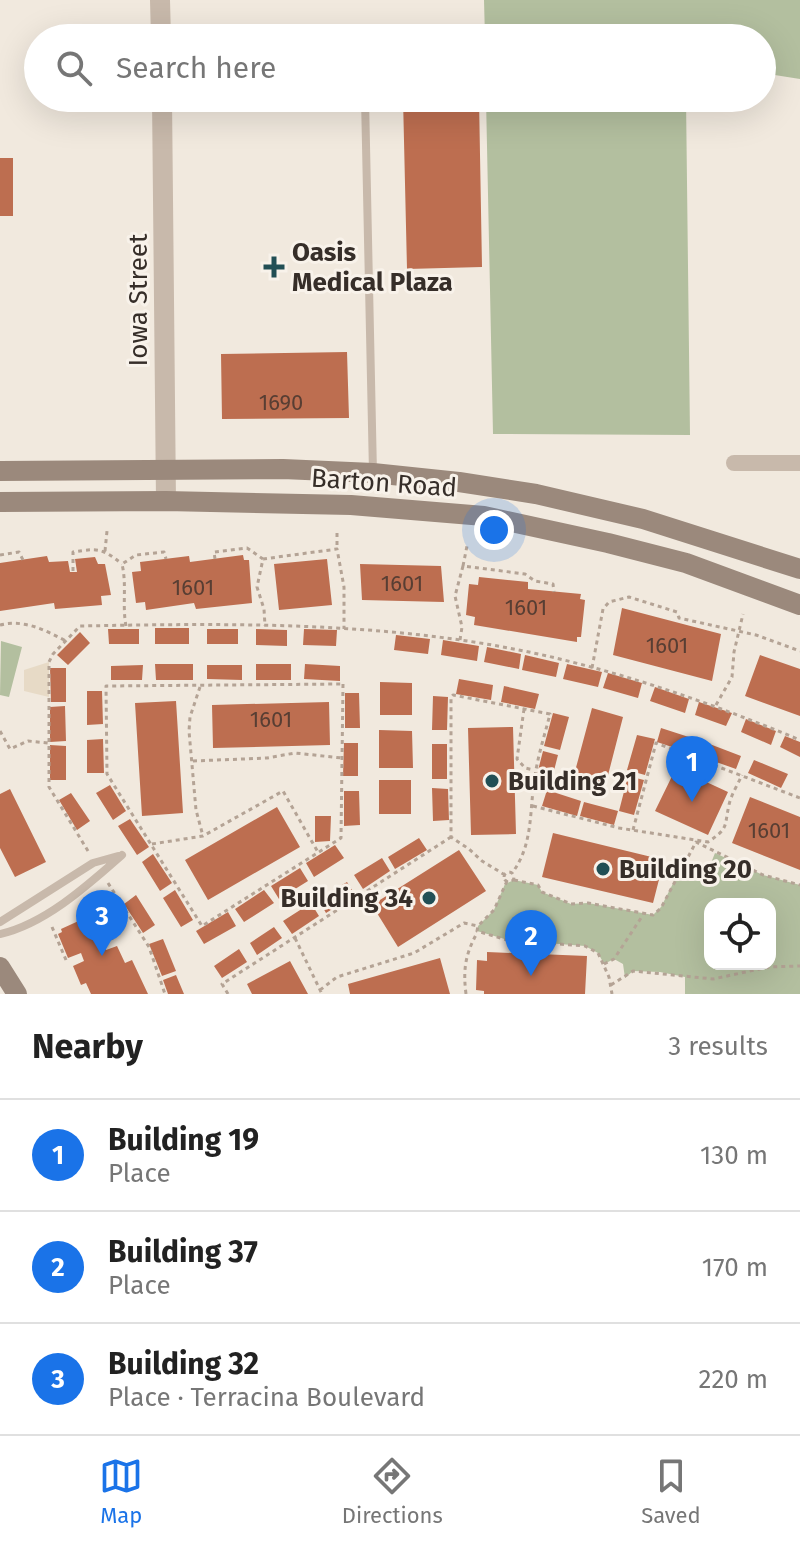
<!DOCTYPE html>
<html lang="en">
<head>
<meta charset="utf-8">
<style>
  body { margin:0; font-family:"Fira Sans",sans-serif; background:#f6f6f6; color:#222 }
  .controls { position:absolute; right:24px; bottom:24px; display:grid; overflow:hidden; border-radius:16px; box-shadow:0 8px 32px #0002 }
  .controls button { width:72px; height:72px; display:grid; place-items:center; padding:0; border:0; border-bottom:2px solid #e0e0e0; background:#fff; color:#222; font:40px sans-serif }
  .you { position:absolute; left:494px; top:530px; width:28px; height:28px; margin:-20px; border:6px solid #fff; border-radius:50%; background:#1a73e8; box-shadow:0 0 0 12px #1a73e833 }
  .badge { display:grid; place-items:center; width:52px; height:52px; border-radius:50%; background:#1a73e8; color:#fff; font-size:26px; font-weight:700 }
  .pin { position:absolute; translate:-50% -66px; filter:drop-shadow(0 2px 4px #0008) }
  .pin::after { content:''; position:absolute; top:42px; width:28px; height:24px; background:inherit; clip-path:polygon(0 0,100% 0,50% 100%) }
  .list { margin:0; padding:0; list-style:none }
  h2 { display:flex; justify-content:space-between; align-items:center; height:104px; margin:0; padding:0 32px; font-size:34px }
  h2 small { font-size:26px; font-weight:400; color:#767676 }
  .list li { display:grid; grid-template-columns:52px 1fr auto; gap:24px; align-items:center; box-sizing:border-box; height:112px; padding:0 32px; border-top:2px solid #e0e0e0 }
  .list b { display:block; font-size:30px; white-space:nowrap }
  .list p { margin:0; font-size:26px; white-space:nowrap; color:#767676 }
  .list em { font-size:26px; font-style:normal; color:#767676 }
  .icon { flex:none; width:44px; height:44px; fill:none; stroke:currentColor; stroke-width:2; stroke-linecap:round; stroke-linejoin:round }
  .map { position:relative; flex:none; width:800px; height:994px; overflow:hidden }
  .search { position:absolute; background:#fff; box-shadow:0 8px 32px #0002; left:24px; right:24px; top:24px; height:88px; display:flex; align-items:center; gap:20px; box-sizing:border-box; padding:0 28px; border-radius:44px; color:#767676; font-size:30px }
  .sheet { height:440px; background:#fff }
  nav { display:flex; justify-content:space-around; align-items:center; box-sizing:border-box; height:112px; border-top:2px solid #e0e0e0; background:#fff; font-size:22px; color:#767676 }
  nav a { display:grid; justify-items:center; gap:4px }
  nav .on { color:#1a73e8 }
  .map>svg:first-child { display:block }
</style>
</head>
<body>
<div class="map">
<svg width="800" height="994" viewBox="0 0 800 994">
  <rect width="100%" height="100%" fill="#f1e9de"/>
  <path fill="#b3bf9f" fill-rule="evenodd" d="M484,0H800V79L762,73V38H485Z
    M486,98H686L690,435L493,434Z
    M1,641L22,647L9,697L0,695Z
    M715,853L763,875L800,885V994H685V977L660,972L633,971L625,978L623,964L614,959L604,964L598,953L585,946L508,940L477,931L478,926L494,910L505,884L514,880L538,885L542,892L571,904L588,903L653,915L661,907L685,860L696,864L711,863ZM710,904H770V964H710Z"/>
  <path fill="#e7dac6" d="M49,662V697L24,691V670Z"/>
  <path fill="#bd6e50" d="M403,98H479L482,267L407,269Z
    M0,158H13V216H0Z
    M347,352L349,418L222,419L221,354Z
    M243,555L244,560H249L252,603L196,609L194,603L146,610L145,602L136,603L132,572L141,571L140,562L189,556L190,562Z
    M47,556L49,562L68,561L70,572H77L75,559L95,557L98,564H105L111,595L101,596L102,605L55,609L54,603L0,611V563Z
    M327,559L332,605L279,610L274,564Z
    M360,564L441,566L444,602L362,600Z
    M479,577L528,582V589L581,594L580,599L585,600L581,637H577V642L474,625L475,617L466,615L469,584L478,585Z
    M622,608L721,634L712,681L613,655Z
    M155,628H189V644H155Z
    M108,629H139V644H109Z
    M207,629H238V644H207Z
    M256,629L287,630V646L256,645Z
    M304,629L337,630L336,646L303,645Z
    M80,632L90,643L68,665L57,655Z
    M396,635L430,639L428,654L394,650Z
    M443,640L479,646L477,661L441,655Z
    M487,647L521,654L519,669L484,662Z
    M525,655L559,663L556,677L522,670Z
    M760,655L800,669V716L745,696Z
    M155,664H193V680H156Z
    M256,664H291V680H256Z
    M305,664L340,666V681L304,679Z
    M567,664L602,672L598,687L563,679Z
    M143,665L142,680H111V666Z
    M207,665H242V680L207,679Z
    M50,668H66V702H51Z
    M608,673L642,683L638,698L603,688Z
    M459,679L493,685L491,700L456,694Z
    M380,682L412,683V715H380Z
    M504,686L539,694L535,709L501,702Z
    M655,687L689,699L685,713L650,701Z
    M87,691H102L103,724L87,725Z
    M345,693H359L360,728H345Z
    M433,696L448,697L447,730H432Z
    M176,701L183,813L142,816L135,703Z
    M329,702L330,745L213,748L212,705Z
    M699,702L732,713L726,726L695,715Z
    M65,706L66,741L50,742V707Z
    M592,708L623,717L606,783L574,775Z
    M553,713L569,717L560,750L544,746Z
    M746,719L776,731L771,745L741,732Z
    M513,727L516,834L471,835L468,728Z
    M661,728L695,739L690,753L657,742Z
    M379,730L412,731L413,768H379Z
    M637,735L655,739L645,775L627,770Z
    M785,736L800,742V757L780,747Z
    M103,739L104,773H87V740Z
    M344,743H358V776H343Z
    M707,743L741,756L736,769L702,757Z
    M432,744H447V779H432Z
    M50,745L66,746V780H50Z
    M543,751L558,755L549,790L534,786Z
    M754,760L788,774L781,788L748,773Z
    M676,768L728,792L708,835L655,811Z
    M628,776L644,780L634,815L619,811Z
    M379,780H411V814H379Z
    M110,785L126,811L113,820L96,793Z
    M432,788L448,789L449,820L433,821Z
    M10,789L46,862L15,877L0,848V794Z
    M547,790L581,801L577,816L542,806Z
    M344,791H359L360,825L344,826Z
    M71,793L90,821L77,830L59,800Z
    M750,797L800,817V870L732,843Z
    M584,802L618,811L614,825L580,816Z
    M277,807L300,847L208,900L185,860Z
    M315,816H331L330,841L315,842Z
    M130,819L149,847L137,855L118,826Z
    M553,833L664,860L653,903L542,877Z
    M419,838L427,850L395,869L388,857Z
    M335,845L344,858L314,877L306,863Z
    M459,850L486,891L398,947L372,905Z
    M153,854L172,883L160,891L142,862Z
    M382,858L390,871L363,889L354,875Z
    M300,868L308,881L279,899L271,886Z
    M347,882L355,895L326,913L318,899Z
    M175,890L193,920L181,927L163,898Z
    M264,890L274,903L244,922L235,909Z
    M136,895L155,925L143,933L124,904Z
    M311,903L319,916L292,934L283,921Z
    M228,912L236,926L204,944L196,931Z
    M96,913L98,917L104,914L114,939L103,944L106,950L117,946L125,963L132,960L148,994H91L86,983L81,985L73,966L84,961L81,953L68,958L58,934L62,932L61,929Z
    M274,927L282,938L257,955L250,943Z
    M163,939L176,971L162,976L149,944Z
    M239,949L247,962L222,978L214,966Z
    M487,952L587,956L585,994H484V991L476,990L477,960L487,961Z
    M440,958L450,994H350L348,984Z
    M290,961L308,994H252L247,984Z
    M176,975L184,994H168L163,980Z"/>
  <g fill="none" stroke-linecap="round" stroke-linejoin="round">
    <path stroke="#b4a395" stroke-width="3" stroke-dasharray="4 4" stroke-linecap="butt" d="M337,533V549
      M105,551L107,531
      M0,555L19,552L23,560
      M215,559L214,552L247,548L263,559L257,587L264,609L265,626
      M263,559L337,549L344,587V629
      M463,566L467,546
      M73,571V552C98,548 102,548 122,564
      M0,625C24,619 45,630 66,641
      M126,626C122,605 127,585 122,564L136,555L164,552L166,559
      M460,640L462,627L455,596L463,566L525,574L535,581L553,584L554,592
      M592,668L603,609L609,602L629,597L677,612L679,618L756,635L800,651
      M343,684L341,838L202,926L107,774L106,686Z
      M200,687L190,717L189,731L196,810L203,836
      M716,705L732,677L734,652L743,614
      M524,709L517,759L525,768L534,770
      M0,731L10,749L28,741L48,743
      M193,761L267,758L295,753L342,758
      M533,806L619,828L708,842C729,828 724,827 729,805C731,795 738,784 742,775
      M633,830L656,743L800,798
      M152,844L203,836L283,791L319,854
      M88,851L49,787V662L53,654L80,626C242,623 406,621 564,660C645,680 723,708 800,740
      M504 877a5 5 0 1 1 10 0a5 5 0 1 1-10 0Z
      M505,875L482,861L469,849L451,837V697L453,695L550,714C545,734 538,755 535,776C529,810 534,844 512,873
      M514,880L538,885L542,892L571,904L588,903L653,915L661,908L696,842L763,875L800,885
      M507,881L494,910L478,926L477,931L507,940L585,946L598,953L609,977L612,994
      M108,883L149,947L165,994
      M52,927L66,960
      M295,938L322,994
      M604,964L614,959L643,915
      M611,985L633,971L713,979L769,967L800,966
      M320,990L337,977L414,953L464,923L478,926
      M228,994L222,984L451,837
      M466,994C463,970 465,955 477,933"/>
    <path stroke="#c8b9ab" stroke-width="8" d="M365,98L373,473
      M0,922L93,863L118,856
      M0,934C45,924 88,885 122,855"/>
    <path stroke="#c8b9ab" stroke-width="16" d="M734,463H800"/>
    <path stroke="#c8b9ab" stroke-width="20" d="M160,0L161,38
      M162,98L166,501"/>
    <path stroke="#9b897c" stroke-width="20" d="M0,471L283,469L373,473L459,482L536,494L643,519L800,569
      M0,502L166,501L351,505L484,516L608,543L686,563L800,605
      M0,967L17,994"/>
  </g>
  <g fill="#224f55" stroke="#f8f2ea" stroke-width="3">
    <path d="M270 255h8v8h8v8h-8v8h-8v-8h-8v-8h8z"/>
    <circle cx="492" cy="781" r="8"/>
    <circle cx="603" cy="869" r="8"/>
    <circle cx="429" cy="898" r="8"/>
  </g>
  <g text-anchor="middle" dominant-baseline="central" stroke-width="6" stroke-linejoin="round" paint-order="stroke">
    <g font-size="22" fill="#583e33">
      <text x="281" y="402">1690</text>
      <text x="402" y="583">1601</text>
      <text x="193" y="587">1601</text>
      <text x="526" y="607">1601</text>
      <text x="667" y="645">1601</text>
      <text x="271" y="719">1601</text>
      <text x="769" y="830">1601</text>
    </g>
    <g font-size="26" font-weight="bold" fill="#362e29" stroke="#f8f2ea" text-anchor="start">
      <text x="292" y="252">Oasis<tspan x="292" dy="30">Medical Plaza</tspan></text>
      <text x="508" y="781">Building 21</text>
      <text x="619" y="869">Building 20</text>
      <text x="413" y="898" text-anchor="end">Building 34</text>
    </g>
    <g font-size="26" fill="#362e29" stroke="#f8f2ea">
      <text transform="translate(138 300) rotate(-90)">Iowa Street</text>
      <text transform="translate(384 483) rotate(4)">Barton Road</text>
    </g>
  </g>
</svg>
<div class="controls">
<button><svg class="icon" aria-label="locate" viewBox="0 0 24 24"><circle cx="12" cy="12" r="6"/><path d="M12 2v4M12 18v4M2 12h4M18 12h4"/></svg></button>
</div>
<div class="you"></div>
<div class="pin badge" style="left:692px;top:802px">1</div>
<div class="pin badge" style="left:531px;top:976px">2</div>
<div class="pin badge" style="left:102px;top:956px">3</div>
<div class="search"><svg class="icon" aria-label="search" viewBox="0 0 24 24"><circle cx="10" cy="10" r="6"/><path d="M15 15l6 6"/></svg>Search here</div>
</div>
<section class="sheet">
<h2>Nearby<small>3 results</small></h2>
<ul class="list">
<li><span class="badge">1</span><div><b>Building 19</b><p>Place</p></div><em>130 m</em></li>
<li><span class="badge">2</span><div><b>Building 37</b><p>Place</p></div><em>170 m</em></li>
<li><span class="badge">3</span><div><b>Building 32</b><p>Place · Terracina Boulevard</p></div><em>220 m</em></li>
</ul>
</section>
<nav>
<a class="on"><svg class="icon" aria-label="map" viewBox="0 0 24 24"><path d="M3 6l6-2 6 2 6-2v14l-6 2-6-2-6 2zM9 4v14M15 6v14"/></svg>Map</a>
<a><svg class="icon" aria-label="directions" viewBox="0 0 24 24"><path d="M12 3l9 9-9 9-9-9zM9 14v-3h6M13 9l2 2-2 2"/></svg>Directions</a>
<a><svg class="icon" aria-label="saved" viewBox="0 0 24 24"><path d="M7 4h10v16l-5-4-5 4z"/></svg>Saved</a>
</nav>
</body>
</html>
